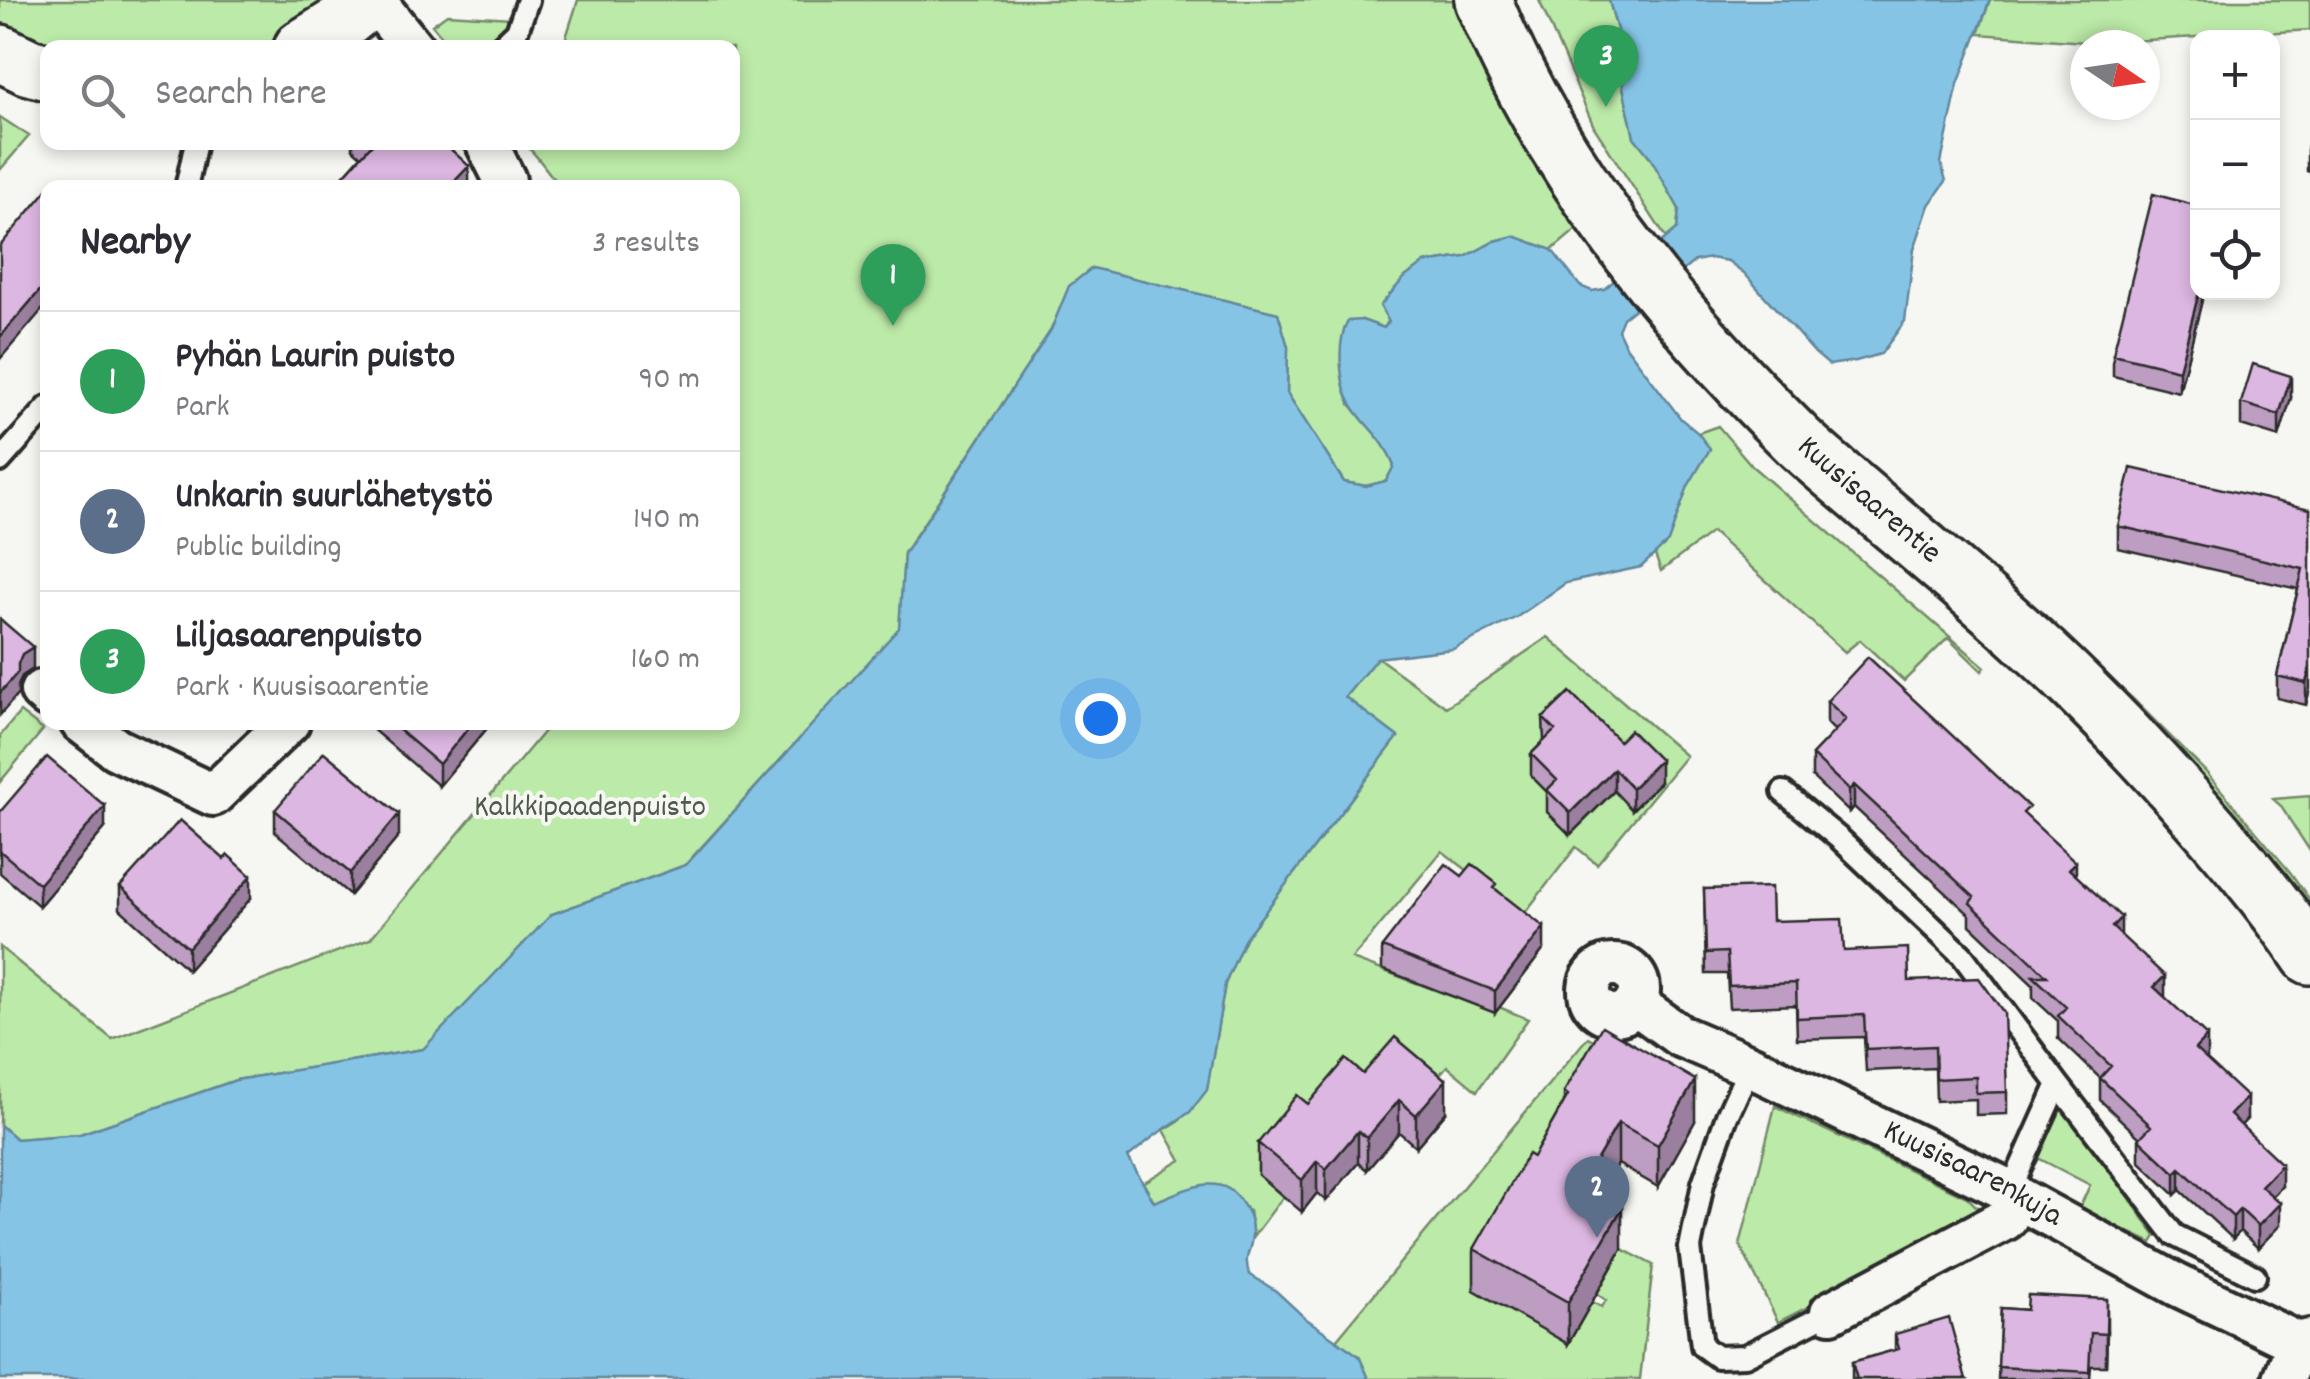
<!DOCTYPE html>
<html lang="en">
<head>
<meta charset="utf-8">
<style>
  body { margin:0; font-family:Dekko,sans-serif; background:#f7f7f7; color:#2b2b33 }
  .controls { position:absolute; right:30px; top:30px; display:grid; overflow:hidden; border-radius:20px; box-shadow:0 5px 15px #0003 }
  .controls button { width:90px; height:90px; display:grid; place-items:center; padding:0; border:0; border-bottom:2px solid #e1e1e2; background:#fff; color:#2b2b33; font:50px sans-serif }
  .compass { position:absolute; left:2070px; top:30px; width:90px; height:90px; border-radius:50%; background:#fff; box-shadow:0 5px 15px #0003; rotate:103deg }
  .you { position:absolute; left:1100px; top:718px; width:35px; height:35px; margin:-25px; border:8px solid #fff; border-radius:50%; background:#1a73e8; box-shadow:0 0 0 15px #1a73e833 }
  .badge { display:grid; place-items:center; width:65px; height:65px; border-radius:50%; background:#0f766e; color:#fff; font-size:32px; font-weight:700 }
  .pin { position:absolute; translate:-50% -82px; filter:drop-shadow(0 2px 5px #0008) }
  .pin::after { content:''; position:absolute; top:52px; width:35px; height:30px; background:inherit; clip-path:polygon(0 0,100% 0,50% 100%) }
  .list { margin:0; padding:0; list-style:none }
  h2 { display:flex; justify-content:space-between; align-items:center; height:130px; margin:0; padding:0 40px; font-size:42px }
  h2 small { font-size:32px; font-weight:400; color:#7c7c81 }
  .list li { display:grid; grid-template-columns:65px 1fr auto; gap:30px; align-items:center; box-sizing:border-box; height:140px; padding:0 40px; border-top:2px solid #e1e1e2 }
  .list b { display:block; font-size:38px; white-space:nowrap }
  .list p { margin:0; font-size:32px; white-space:nowrap; color:#7c7c81 }
  .list em { font-size:32px; font-style:normal; color:#7c7c81 }
  .icon { flex:none; width:55px; height:55px; fill:none; stroke:currentColor; stroke-width:2; stroke-linecap:round; stroke-linejoin:round }
  .map { position:relative; flex:none; width:2310px; height:1379px; overflow:hidden }
  .search { position:absolute; background:#fff; box-shadow:0 5px 15px #0003; left:40px; top:40px; width:700px; height:110px; display:flex; align-items:center; gap:25px; box-sizing:border-box; padding:0 35px; border-radius:20px; color:#7c7c81; font-size:38px }
  .panel { position:absolute; background:#fff; box-shadow:0 5px 15px #0003; left:40px; top:180px; width:700px; height:550px; border-radius:20px }
  .map>svg:first-child { display:block }
</style>
</head>
<body>
<div class="map">
<svg width="2310" height="1379" viewBox="0 0 2310 1379">
  <rect width="100%" height="100%" fill="#f6f6f2"/>
  <filter id="ink" filterUnits="userSpaceOnUse"><feTurbulence type="fractalNoise" baseFrequency=".01" numOctaves="2"/><feDisplacementMap in="SourceGraphic" scale="20" xChannelSelector="R" yChannelSelector="G"/><feConvolveMatrix kernelMatrix="1 2 1 2 8 2 1 2 1" color-interpolation-filters="sRGB"/></filter>
  <g filter="url(#ink)">
    <path fill="#bceaa8" stroke="#748a6a" stroke-width="2.5" d="M0,0H345L319,20L268,47L48,48L0,28Z
      M578,0H1457L1584,223L1552,250L1514,236L1495,241L1465,257L1425,263L1384,328L1362,320L1350,404L1387,447L1394,466L1386,481L1366,486L1344,482L1287,393L1288,347L1278,313L1092,268L1069,287L1051,330L904,553L900,628L685,865L552,914L424,1049L236,1080L80,1134L16,1139L0,1125V947L112,1039L370,939L551,723L732,722V188L562,187C547,174 539,155 523,143L732,142V48L563,47Z
      M1539,0H1609L1624,56L1623,87L1634,137L1650,157L1679,209L1677,229L1666,238L1594,127Z
      M1990,0H2310V30L2098,43L1978,34Z
      M447,14L512,18L491,40L466,46L447,42L432,25Z
      M0,117L29,136L0,170Z
      M1718,426L1753,467L1985,667L1982,671L1948,638L1904,681L1860,640L1845,652L1712,532L1661,571L1655,555L1687,437Z
      M1969,553L2132,698L2205,771L2290,872L2310,900V920Z
      M1548,637L1686,756L1597,864L1576,847L1524,914L1442,851L1352,959L1494,1012L1499,1007L1528,1019L1477,1091L1447,1066L1424,1093L1258,1174L1283,1197L1253,1237L1249,1211L1154,1202L1143,1183L1181,1160L1164,1130L1180,1120L1207,1089L1225,984L1245,938L1398,737L1345,697L1377,657L1446,707Z
      M20,712L43,730L0,782V736Z
      M2310,796V851L2280,805L2273,799Z
      M1588,1037L1611,1050L1592,1302L1602,1307L1606,1300L1597,1294L1622,1249L1653,1265L1640,1379H1369L1359,1356L1336,1340Z
      M2063,1105L2156,1236L2152,1243L2079,1209L2090,1185L2038,1158Z
      M1775,1106L1967,1197L1977,1207L1975,1218L1968,1225L1778,1322L1740,1245Z"/>
    <path fill="#86c4e6" stroke="#62879b" stroke-width="2.5" d="M1609,0H1990L1958,84L1941,163L1946,181L1929,205L1914,249L1905,321L1881,354L1856,361L1829,365L1815,353L1744,273L1728,261L1710,258L1695,261L1623,318L1618,330L1625,345L1681,419L1698,433L1710,449L1688,486L1668,542L1641,567L1566,583L1517,617L1453,649L1377,658L1345,697L1398,737L1245,938L1225,984L1207,1090L1190,1112L1154,1136L1128,1157L1154,1202C1181,1192 1219,1169 1240,1200C1248,1210 1253,1223 1252,1236C1251,1254 1243,1253 1249,1274L1276,1291L1305,1318L1359,1356L1369,1379H0V1125L16,1139L80,1134L236,1080L423,1049L552,914L686,865L899,628L904,554L1051,330L1069,286L1092,268L1278,313L1288,347L1287,393L1344,482L1366,486L1386,481L1394,466C1384,438 1368,430 1353,407C1339,387 1336,342 1348,321L1362,320L1384,328L1389,322L1380,306L1405,277L1425,263L1465,257L1495,241L1514,236L1552,250L1580,286L1592,291L1604,289L1677,229L1679,209L1650,157L1634,137L1623,87L1624,56Z"/>
    <g fill="none" stroke-linecap="round" stroke-linejoin="round">
      <g stroke="#2b2b2b" stroke-width="28">
        <path id="lane" d="M499,48L517,31L528,0
          M186,188L196,142
          M0,461L48,407
          M1783,792L1841,840L1962,955L2058,1084L2174,1235L2255,1276
          M1750,1066L1727,1116L1703,1183L1690,1248L1702,1346L1717,1357L1745,1356L1831,1312
          M2010,1191L2058,1084"/>
      </g>
      <g stroke="#2b2b2b" stroke-width="48">
        <g id="street">
          <path d="M374,0L413,48"/>
          <path d="M486,142L505,180V188"/>
          <path d="M41,691L48,697"/>
          <path d="M81,722L116,749L213,795L289,722"/>
          <circle cx="1614" cy="990" r="25"/>
          <path id="s1" d="M1636,1004L1680,1036L1750,1066L2010,1191L2018,1198L2177,1285L2298,1343L2310,1340"/>
          <path d="M1831,1312L2006,1219L2018,1198"/>
          <path d="M2284,1379L2298,1343"/>
        </g>
      </g>
      <g stroke="#2b2b2b" stroke-width="62">
        <g id="secondary">
          <path id="s2" d="M1483,0C1552,169 1669,314 1798,441C1820,462 1844,481 1867,501C1921,547 1975,592 2028,640C2080,687 2130,739 2177,791C2224,844 2271,898 2310,956"/>
          <path d="M302,48L336,27L369,0"/>
          <path d="M0,53L29,67L48,72"/>
        </g>
      </g>
      <use href="#lane" stroke="#f6f6f2" stroke-width="20"/>
      <use href="#street" stroke="#f6f6f2" stroke-width="40"/>
      <use href="#secondary" stroke="#f6f6f2" stroke-width="55"/>
    </g>
    <path fill="#bd9dc2" stroke="#2b2b2b" stroke-width="2.5" d="M2310,137V172L2307,171V150Z
      M353,142H443L469,187L338,188V182L361,156L353,149Z
      M2198,292H2204L2179,392L2113,376V354Z
      M2291,398L2279,437L2241,425V403Z
      M2310,509L2306,705L2277,698V676L2298,589L2118,548V526Z
      M1827,701L2029,819L2076,876L2121,935L2207,1058L2206,1059L2247,1119L2241,1125L2282,1186L2272,1196L2280,1225L2258,1248L2240,1231L2233,1239L2180,1190L2175,1195L2139,1161V1139L2140,1138L2100,1100V1078L2058,1038V1021L2033,998V985L1970,925V915L1854,807L1849,812L1812,777V755L1835,731L1827,723Z
      M1543,718L1660,782L1632,810L1614,791L1570,835L1547,812V792L1531,776V754L1544,741Z
      M364,722H488V727L439,786Z
      M275,810L399,836L350,895L275,832Z
      M0,812L105,828L39,906L0,873Z
      M224,859L251,898L188,970L120,909V887Z
      M1462,876L1497,890L1544,949L1495,1013L1382,969V947Z
      M1704,889L1909,981L2007,1092V1114L1976,1115V1099L1936,1101L1935,1068L1866,1071L1864,1037L1797,1039L1796,1005L1729,1008L1727,974H1706Z
      M1363,1074L1446,1112L1416,1147L1399,1132L1367,1170L1358,1163L1326,1201L1317,1193L1302,1212L1258,1175V1143L1308,1104Z
      M1564,1092L1695,1121L1658,1187L1618,1164L1600,1195L1622,1249L1568,1344L1474,1290V1249L1533,1157L1564,1102Z
      M2001,1308L2027,1310L2107,1331L2106,1366H2091L2090,1379H1998Z
      M1895,1334L1966,1379H1852V1362L1895,1350Z"/>
    <path fill="#9a809e" stroke="#2b2b2b" stroke-width="2.5" d="M469,166V187L448,188Z
      M48,281V303L0,359V337Z
      M2199,292H2204L2179,392V370Z
      M2291,376V398L2279,437V415Z
      M33,647V669L22,676L18,686V694L0,715V693L22,654Z
      M2310,667V689L2306,705V683Z
      M473,722H488V727L439,786V764Z
      M1660,760V782L1632,810V788Z
      M1614,769V791L1570,835V813Z
      M1854,785V807L1849,812V790Z
      M105,806V828L39,906V884Z
      M399,814V836L350,895V873Z
      M2076,862V884L2069,869Z
      M251,876V898L188,970V948Z
      M2121,917V939L2112,927Z
      M1544,927V949L1495,1013V991Z
      M2165,976V998L2154,987Z
      M2207,1036V1058L2195,1070V1049Z
      M1446,1080V1112L1416,1147V1115Z
      M1695,1080V1121L1658,1187V1145Z
      M2247,1097V1119L2230,1137V1115Z
      M1399,1100V1132L1367,1170V1138Z
      M1618,1123V1164L1582,1226V1185Z
      M1358,1131V1163L1326,1201V1169Z
      M1317,1161V1193L1302,1212V1180Z
      M2282,1164V1186L2261,1208V1186Z
      M2180,1168V1190L2175,1195V1173Z
      M2280,1203V1225L2258,1248V1226Z
      M1622,1208V1249L1568,1344V1302Z
      M2240,1209V1231L2233,1239V1217Z
      M2107,1299V1331L2106,1366V1334Z"/>
    <path fill="#dcb7e1" stroke="#2b2b2b" stroke-width="2.5" d="M371,142H443L469,166L448,188H344L338,182L372,144Z
      M48,189V281L0,337V246Z
      M2153,194L2198,206V292H2199L2179,370L2113,354Z
      M2253,364L2291,376L2279,415L2241,403Z
      M2131,468L2310,509V667L2306,683L2277,676L2303,569L2118,526Z
      M0,619L33,647L22,654L18,664V672L0,693Z
      M1868,657L2029,807L2023,813L2076,862L2069,869L2121,917L2112,927L2165,976L2154,987L2207,1036L2195,1049L2247,1097L2230,1115L2282,1164L2261,1186L2280,1203L2258,1226L2240,1209L2233,1217L2180,1168L2175,1173L2139,1139L2151,1126L2100,1078L2111,1066L2058,1016L2066,1007L2033,976H2047L1970,903L1974,897L1854,785L1849,790L1812,755L1846,719L1827,701Z
      M1570,692L1619,741L1630,730L1660,760L1632,788L1614,769L1570,813L1547,790L1557,780L1531,754L1555,730L1543,718Z
      M390,722H473L439,764Z
      M324,752L399,814L350,873L275,810Z
      M47,757L105,806L39,884L0,851V812Z
      M180,820L224,859L228,855L251,876L188,948L120,887Z
      M1446,864L1462,876L1472,864L1497,884L1494,888L1544,927L1495,991L1382,947Z
      M1771,887L1772,921L1842,919L1844,951L1908,948L1909,981L1979,978L2004,1013L2007,1092L1976,1093V1077L1936,1079L1935,1046L1866,1049L1864,1015L1797,1018L1796,983L1729,986L1727,952L1706,953L1704,889Z
      M1602,1026L1695,1080L1658,1145L1618,1123L1582,1185L1622,1208L1568,1302L1474,1249L1528,1154L1533,1157L1568,1095L1564,1092Z
      M1395,1037L1446,1080L1416,1115L1399,1100L1367,1138L1358,1131L1326,1169L1317,1161L1302,1180L1258,1143L1297,1095L1308,1104L1346,1059L1363,1074Z
      M2028,1295L2107,1299L2106,1334L2091,1333L2089,1372L1998,1367L2001,1308L2027,1310Z
      M1949,1318L1966,1379H1857L1852,1362L1899,1349L1895,1334Z"/>
  </g>
  <g text-anchor="middle" dominant-baseline="central" stroke-width="8" stroke-linejoin="round" paint-order="stroke">
    <g font-size="32" fill="#2b2b2b" stroke="#f6f6f2">
      <text stroke="none"><textPath href="#s2" startOffset="638">Kuusisaarentie</textPath></text>
      <text stroke="none"><textPath href="#s1" startOffset="378">Kuusisaarenkuja</textPath></text>
    </g>
    <g font-size="32" fill="#4f5b4a" stroke="#f6f6f2">
      <text x="590" y="809">Kalkkipaadenpuisto</text>
    </g>
  </g>
</svg>
<div class="controls">
<button>+</button>
<button>−</button>
<button><svg class="icon" aria-label="locate" viewBox="0 0 24 24"><circle cx="12" cy="12" r="6"/><path d="M12 2v4M12 18v4M2 12h4M18 12h4"/></svg></button>
</div>
<svg class="compass" viewBox="-18 -18 36 36"><path d="M0-13l5 13h-10z" fill="#e53935"/><path d="M0 13l5-13h-10z" fill="#7c7c81"/></svg>
<div class="you"></div>
<div class="pin badge" style="left:893px;top:326px;background:#2e9e5b">1</div>
<div class="pin badge" style="left:1597px;top:1238px;background:#5c6f8a">2</div>
<div class="pin badge" style="left:1606px;top:107px;background:#2e9e5b">3</div>
<div class="search"><svg class="icon" aria-label="search" viewBox="0 0 24 24"><circle cx="10" cy="10" r="6"/><path d="M15 15l6 6"/></svg>Search here</div>
<section class="panel">
<h2>Nearby<small>3 results</small></h2>
<ul class="list">
<li><span class="badge" style="background:#2e9e5b">1</span><div><b>Pyhän Laurin puisto</b><p>Park</p></div><em>90 m</em></li>
<li><span class="badge" style="background:#5c6f8a">2</span><div><b>Unkarin suurlähetystö</b><p>Public building</p></div><em>140 m</em></li>
<li><span class="badge" style="background:#2e9e5b">3</span><div><b>Liljasaarenpuisto</b><p>Park · Kuusisaarentie</p></div><em>160 m</em></li>
</ul>
</section>
</div>
</body>
</html>
